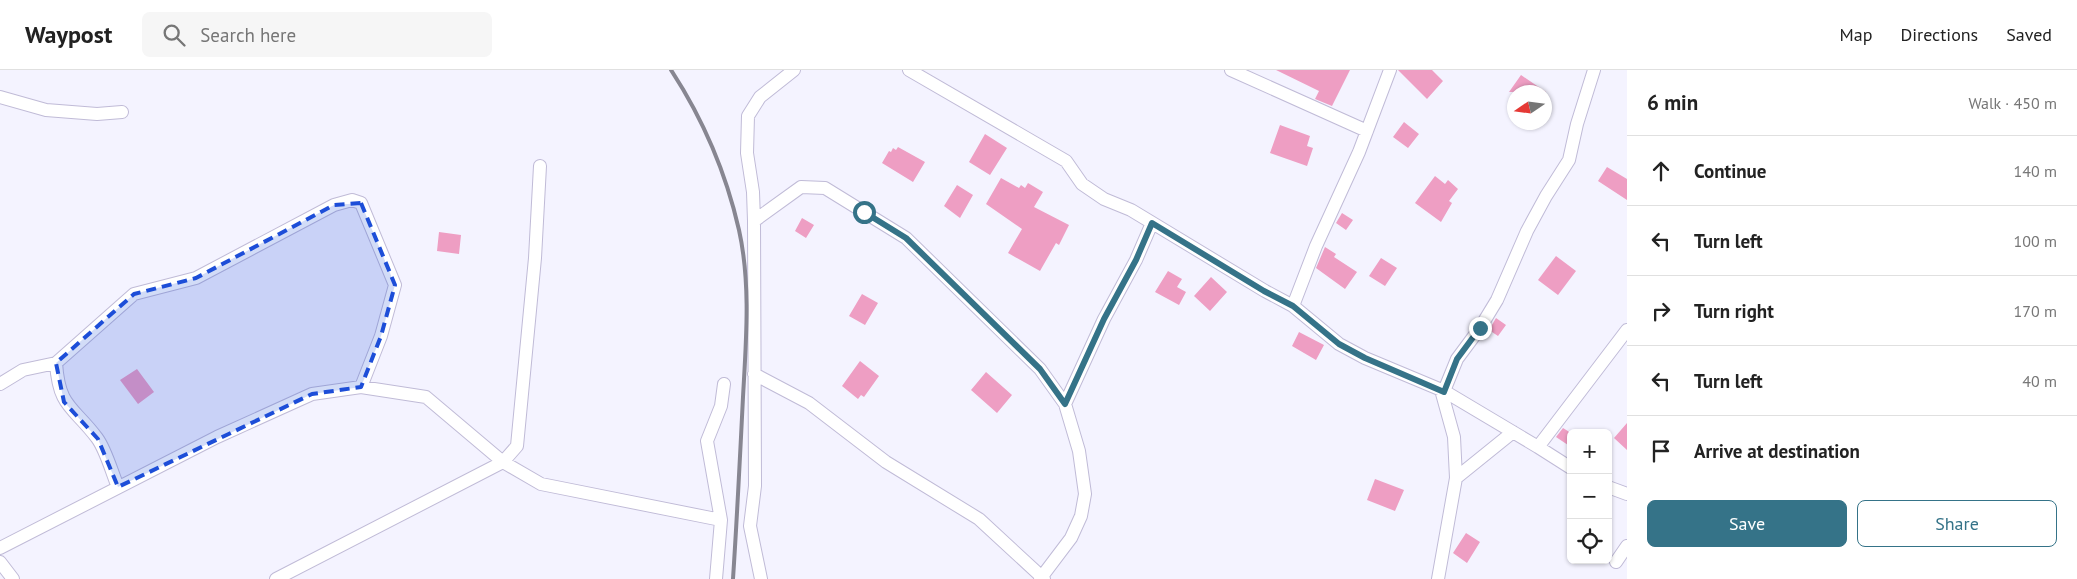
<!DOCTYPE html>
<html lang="en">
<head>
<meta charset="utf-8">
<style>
  body { margin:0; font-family:"PT Sans",sans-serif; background:#f6f6f6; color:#222 }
  .controls { position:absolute; right:15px; bottom:15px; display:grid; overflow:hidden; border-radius:8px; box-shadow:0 1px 4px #0004 }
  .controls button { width:45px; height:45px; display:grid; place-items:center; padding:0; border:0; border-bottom:1px solid #e0e0e0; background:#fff; color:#222; font:25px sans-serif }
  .compass { position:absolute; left:1507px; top:15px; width:45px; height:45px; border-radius:50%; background:#fff; box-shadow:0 1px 4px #0004; rotate:257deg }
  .stop { position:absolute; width:15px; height:15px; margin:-11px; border:4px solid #357388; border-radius:50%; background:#fff }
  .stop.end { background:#357388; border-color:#fff; box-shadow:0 1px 5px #0008 }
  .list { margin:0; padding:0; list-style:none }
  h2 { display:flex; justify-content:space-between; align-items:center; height:65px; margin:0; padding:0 20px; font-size:21px }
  h2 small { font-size:16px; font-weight:400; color:#767676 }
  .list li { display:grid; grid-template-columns:32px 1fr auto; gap:15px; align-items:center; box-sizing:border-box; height:70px; padding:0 20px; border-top:1px solid #e0e0e0 }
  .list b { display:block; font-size:19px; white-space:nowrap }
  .list em { font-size:16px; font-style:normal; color:#767676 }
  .actions { display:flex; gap:10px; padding:15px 20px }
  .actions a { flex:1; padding:11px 0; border:1px solid #357388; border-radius:8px; text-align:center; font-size:18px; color:#357388 }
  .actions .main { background:#357388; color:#fff }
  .icon { flex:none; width:28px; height:28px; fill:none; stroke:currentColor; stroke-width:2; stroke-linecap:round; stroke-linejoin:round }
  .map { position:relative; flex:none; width:1627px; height:509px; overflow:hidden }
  header { display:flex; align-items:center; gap:30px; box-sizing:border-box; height:70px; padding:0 25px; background:#fff; border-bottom:1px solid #e0e0e0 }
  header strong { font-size:24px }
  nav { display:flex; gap:28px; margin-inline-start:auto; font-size:18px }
  .search { width:350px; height:45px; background:#f6f6f6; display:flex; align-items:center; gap:12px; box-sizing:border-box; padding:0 18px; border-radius:8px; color:#767676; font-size:19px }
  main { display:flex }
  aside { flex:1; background:#fff }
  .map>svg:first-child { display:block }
</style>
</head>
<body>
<header>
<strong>Waypost</strong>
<div class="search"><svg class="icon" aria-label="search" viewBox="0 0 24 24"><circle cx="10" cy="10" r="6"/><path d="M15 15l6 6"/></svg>Search here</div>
<nav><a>Map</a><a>Directions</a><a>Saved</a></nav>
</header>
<main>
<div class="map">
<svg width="1627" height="509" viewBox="0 0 1627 509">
  <rect width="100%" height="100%" fill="#f4f3ff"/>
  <path fill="#ee9ec3" d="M1276,0H1350L1332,36L1315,29L1319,21Z
    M1398,0H1432L1443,11L1427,29Z
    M1521,5L1546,22H1509Z
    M1404,52L1419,64L1408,78L1393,67Z
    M1280,55L1310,66L1307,76L1313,78L1307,96L1270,83Z
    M985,64L1007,78L990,105L969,92Z
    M898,77L925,92L913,112L882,93L889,81L891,82L893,78L896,80Z
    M1607,97L1627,109V130L1598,111Z
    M1435,106L1445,114L1448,110L1458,119L1449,131L1452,133L1441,152L1415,133Z
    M1001,108L1019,118L1021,115L1025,118L1028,113L1043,122L1034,137L1069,155L1059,175L1056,173L1040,201L1008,183L1022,159L986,134Z
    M957,115L973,125L960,148L944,136Z
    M1342,143L1353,150L1346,160L1336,153Z
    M802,148L814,155L806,168L795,161Z
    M439,162L461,165L459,184L437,181Z
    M1325,177L1336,184L1334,187L1357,202L1345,219L1316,198Z
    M1556,186L1576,201L1558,225L1538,210Z
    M1381,188L1397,198L1385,216L1369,206Z
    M1168,201L1182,209L1177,217L1186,222L1179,235L1155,222Z
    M1211,207L1227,222L1210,241L1194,226Z
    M862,224L878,233L865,255L849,246Z
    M1496,248L1506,255L1498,266L1489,260Z
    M1299,262L1324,275L1316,290L1292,276Z
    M860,291L879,306L864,327L861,325L858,329L842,316Z
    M137,299L154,322L138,334L120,310Z
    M986,302L1012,325L997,343L971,320Z
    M1627,353V380L1614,368Z
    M1563,358L1571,363V377L1556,367Z
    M1375,409L1404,420L1395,441L1367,430Z
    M1466,463L1480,472L1467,493L1453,483Z"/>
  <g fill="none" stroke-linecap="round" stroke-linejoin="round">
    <g stroke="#c0bbd7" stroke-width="14">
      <path id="street" d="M909,0L1066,91L1082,114L1104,129L1131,140L1265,221L1293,236L1339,274L1365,288L1444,321L1538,377L1571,398
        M1231,0L1367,61
        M0,27L46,40L97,44L122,42
        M754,151L801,117L825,118L906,168L1040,299L1065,334L1079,381L1085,424L1081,446L1071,468L1040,509
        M1293,236L1316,176L1359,82L1390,0
        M56,293C59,338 73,336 97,368C106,380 112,403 118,417
        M754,304L809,333L886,392L979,449L1044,509
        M0,314L23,300L56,293L134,224L196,208L334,135L352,130L361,133L395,215L381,266L361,317
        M1444,321L1457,289L1480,258L1497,230L1527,161L1546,126L1569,90L1577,54L1594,0
        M1065,334L1104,249L1136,190L1152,153
        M1538,377L1627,260
        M1456,408L1513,362
        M1608,417L1627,424
        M0,478L217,367L312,324L361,317L426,327L503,392L541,414L721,450
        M0,492L13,509
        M1616,492L1627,476
        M276,509L503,392L517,376L535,188L540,96
        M716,509L721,450L707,371L721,336L724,314
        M761,509L750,456L755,416L754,151L753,122L747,83L748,46L760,27L794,0
        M1438,509L1456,408L1454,367L1441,320"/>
    </g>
    <use href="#street" stroke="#fff" stroke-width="12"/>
    <path stroke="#878691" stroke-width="4" d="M671,0C703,49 726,103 739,160C751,214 746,272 743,327C740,388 737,448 733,509"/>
  </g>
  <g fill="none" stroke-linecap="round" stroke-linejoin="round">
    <path stroke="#357388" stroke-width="6" d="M864,142L906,168L1040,299L1065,334L1104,249L1136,190L1152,153L1264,221L1293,236L1339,274L1365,288L1444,322L1457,289L1480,258"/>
  </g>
  <path fill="#1d4ed8" fill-opacity="0.2" stroke="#1d4ed8" stroke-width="4" stroke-dasharray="10 6" stroke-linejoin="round" d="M361,133L395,215L381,266L361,317L312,324L118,417L98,369L64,332L56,293L134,224L196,208L334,135Z"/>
</svg>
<div class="controls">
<button>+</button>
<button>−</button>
<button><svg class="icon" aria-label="locate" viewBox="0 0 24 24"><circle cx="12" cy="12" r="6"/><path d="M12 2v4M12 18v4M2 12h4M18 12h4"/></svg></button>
</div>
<svg class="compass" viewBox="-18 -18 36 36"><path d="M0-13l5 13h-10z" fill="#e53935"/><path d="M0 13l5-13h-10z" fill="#767676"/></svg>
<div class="stop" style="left:864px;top:142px"></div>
<div class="stop end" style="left:1480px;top:258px"></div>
</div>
<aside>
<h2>6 min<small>Walk · 450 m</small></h2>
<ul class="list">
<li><svg class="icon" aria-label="ahead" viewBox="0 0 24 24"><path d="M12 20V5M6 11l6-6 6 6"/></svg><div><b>Continue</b></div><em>140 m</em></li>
<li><svg class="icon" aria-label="left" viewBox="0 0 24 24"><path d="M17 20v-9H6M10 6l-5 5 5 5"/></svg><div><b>Turn left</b></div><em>100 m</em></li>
<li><svg class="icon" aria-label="right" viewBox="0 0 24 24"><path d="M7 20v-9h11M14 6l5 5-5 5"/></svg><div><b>Turn right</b></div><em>170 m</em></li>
<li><svg class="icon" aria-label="left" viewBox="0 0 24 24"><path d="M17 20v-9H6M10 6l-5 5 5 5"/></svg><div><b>Turn left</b></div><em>40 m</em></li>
<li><svg class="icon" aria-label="arrive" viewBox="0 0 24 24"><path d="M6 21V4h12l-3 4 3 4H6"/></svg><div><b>Arrive at destination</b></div></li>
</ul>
<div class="actions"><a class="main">Save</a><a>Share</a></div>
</aside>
</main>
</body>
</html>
